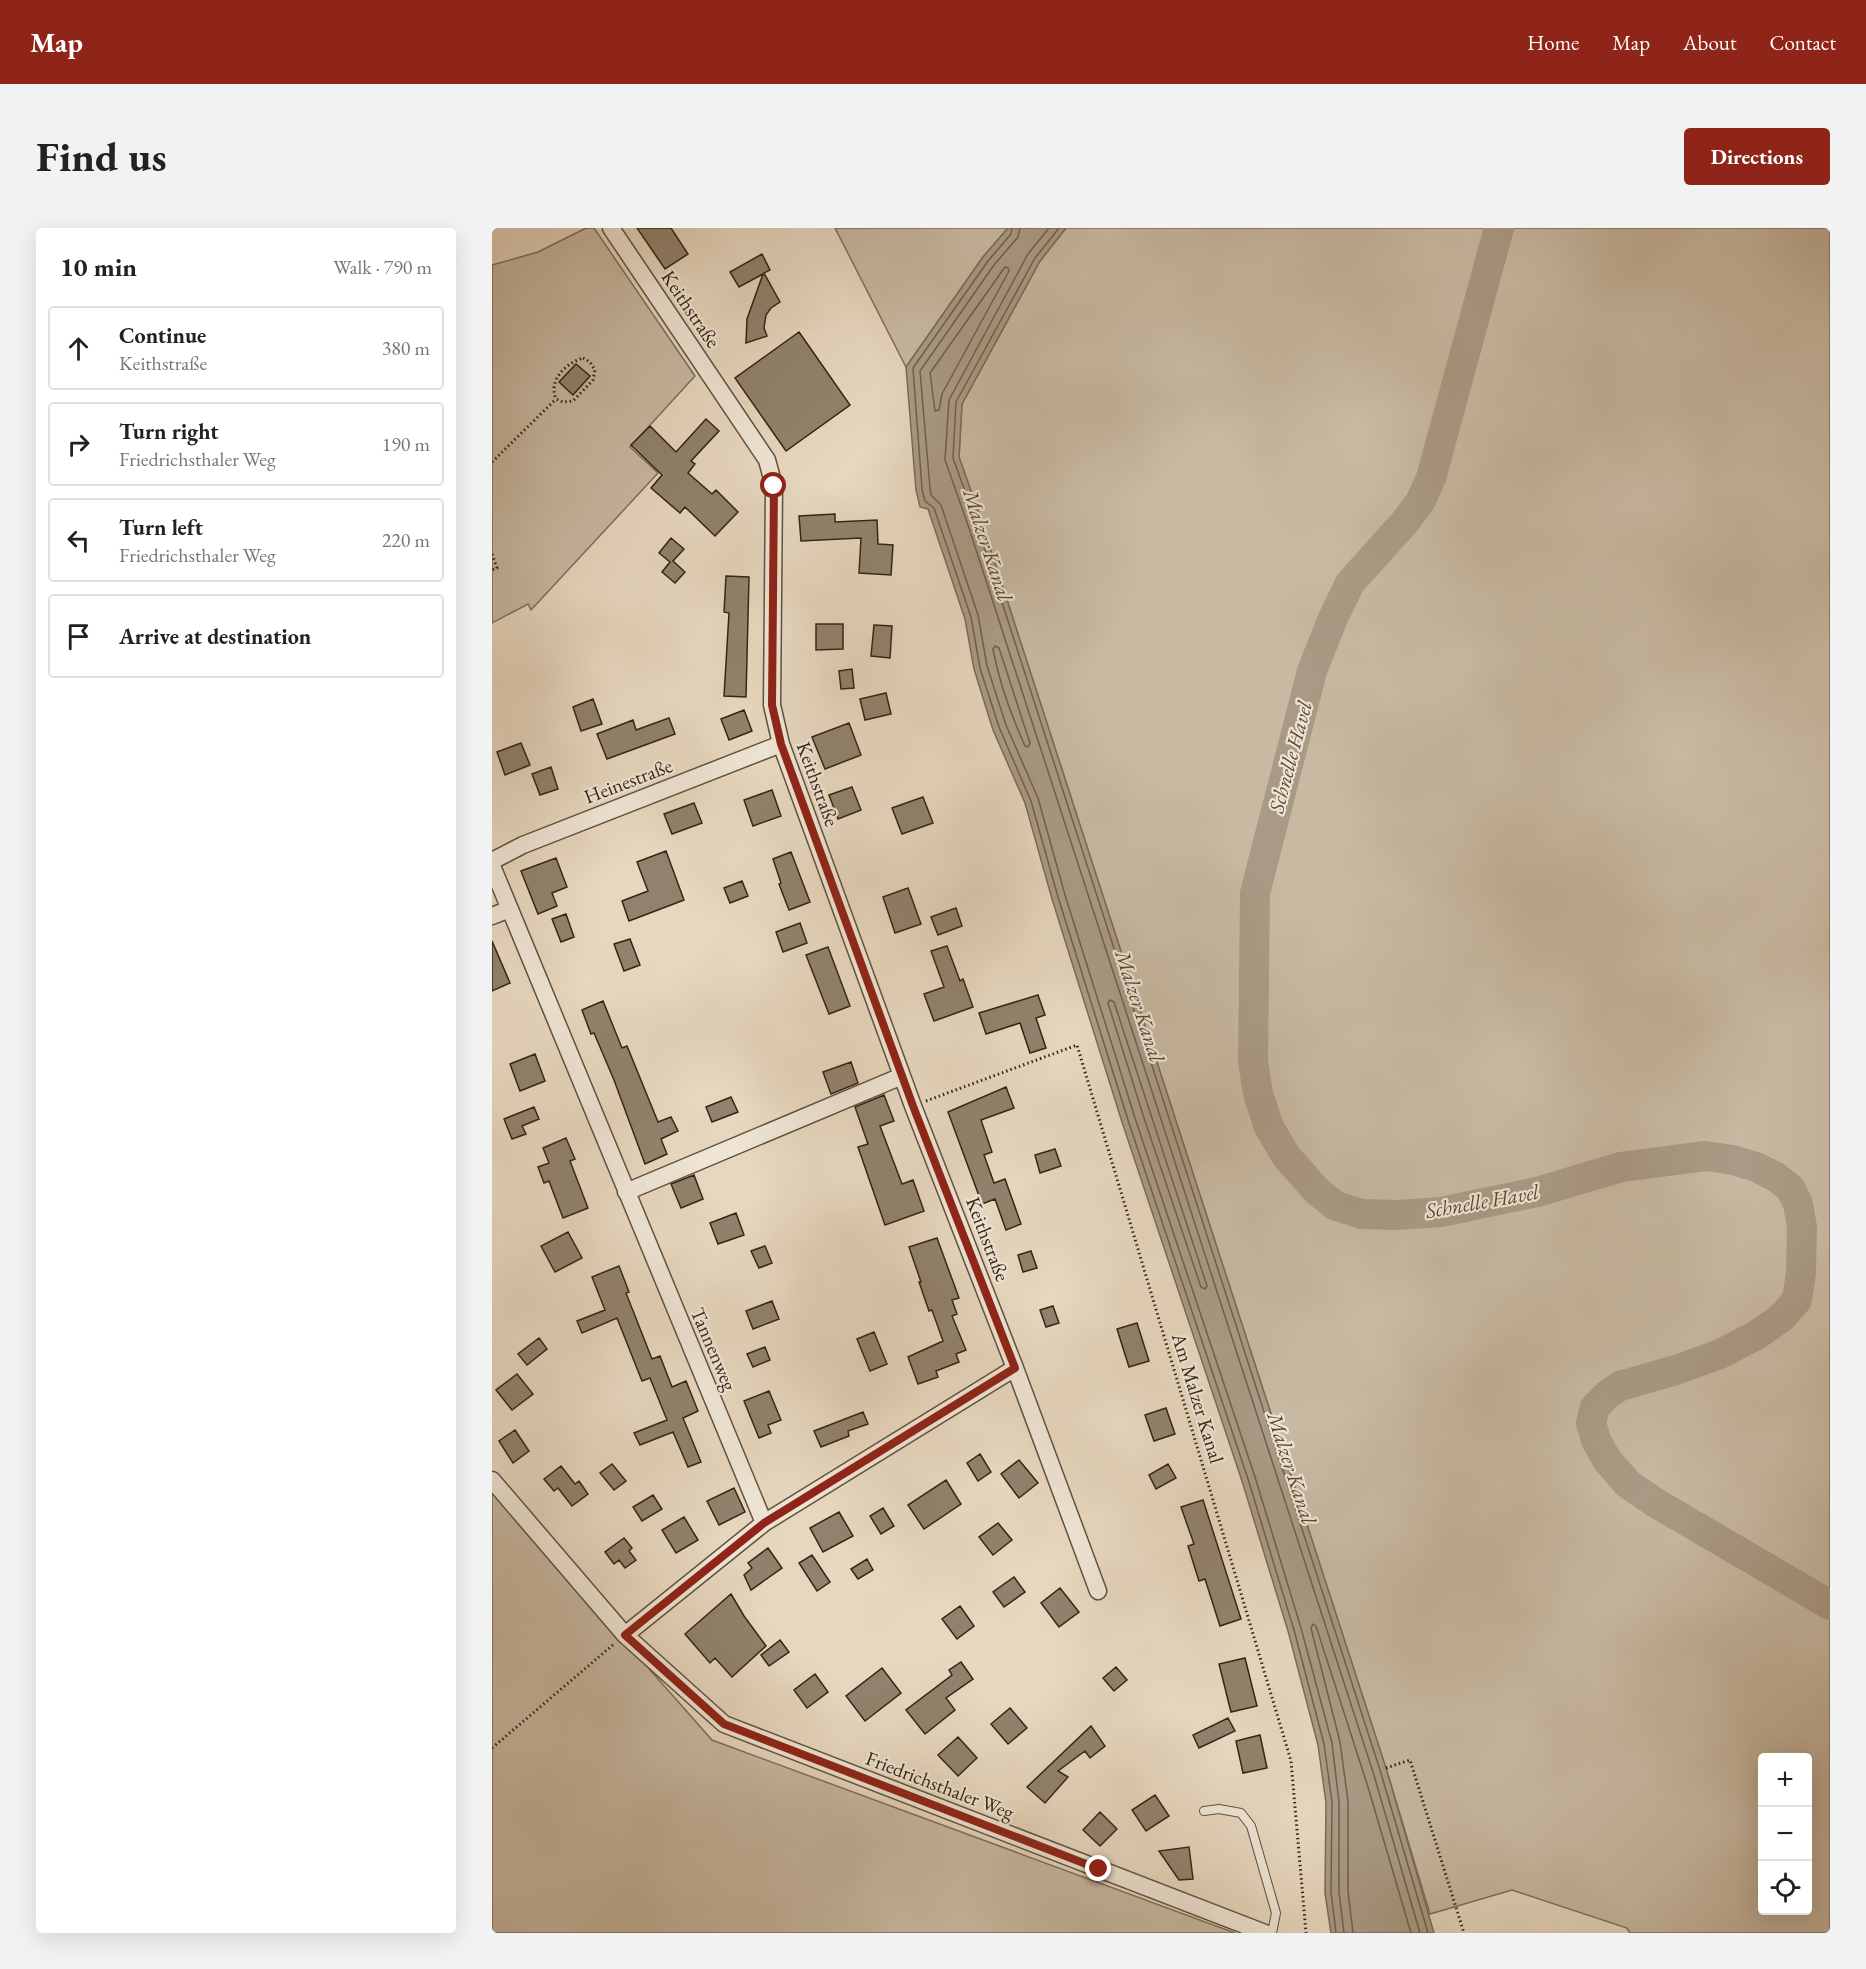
<!DOCTYPE html>
<html lang="en">
<head>
<meta charset="utf-8">
<style>
  body { margin:0; font-family:"EB Garamond",serif; background:#f2f2f2; color:#222 }
  .controls { position:absolute; right:18px; bottom:18px; display:grid; overflow:hidden; border-radius:6px; box-shadow:0 6px 24px #0002 }
  .controls button { width:54px; height:54px; display:grid; place-items:center; padding:0; border:0; border-bottom:2px solid #e0e0e0; background:#fff; color:#222; font:30px sans-serif }
  .stop { position:absolute; width:18px; height:18px; margin:-14px; border:4px solid #8f2418; border-radius:50%; background:#fff }
  .stop.end { background:#8f2418; border-color:#fff; box-shadow:0 2px 6px #0008 }
  .list { margin:0; padding:0; list-style:none }
  h2 { display:flex; justify-content:space-between; align-items:center; height:78px; margin:0; padding:0 24px; font-size:26px }
  h2 small { font-size:20px; font-weight:400; color:#767676 }
  .list li { display:grid; grid-template-columns:39px 1fr auto; gap:18px; align-items:center; box-sizing:border-box; height:84px; margin:0 12px 12px; padding:0 12px; border:2px solid #e0e0e0; border-radius:6px }
  .list b { display:block; font-size:22px; white-space:nowrap }
  .list p { margin:0; font-size:20px; white-space:nowrap; color:#767676 }
  .list em { font-size:20px; font-style:normal; color:#767676 }
  .icon { flex:none; width:33px; height:33px; fill:none; stroke:currentColor; stroke-width:2; stroke-linecap:round; stroke-linejoin:round }
  .map { position:relative; flex:none; width:1338px; height:1705px; overflow:hidden; border-radius:6px }
  header { display:flex; align-items:center; gap:36px; box-sizing:border-box; height:84px; padding:0 30px; background:#8f2418; color:#fff }
  header strong { font-size:28px }
  nav { display:flex; gap:33px; margin-inline-start:auto; font-size:21px }
  .intro { display:flex; align-items:center; justify-content:space-between; box-sizing:border-box; height:144px; padding:0 36px }
  h1 { margin:0; font-size:42px }
  .button { padding:15px 27px; border-radius:6px; background:#8f2418; color:#fff; font-size:21px; font-weight:700 }
  main { display:flex; gap:36px; padding:0 36px }
  aside { flex:1; background:#fff; border-radius:6px; box-shadow:0 6px 24px #0002 }
  .map>svg:first-child { display:block }
</style>
</head>
<body>
<header>
<strong>Map</strong>
<nav><a>Home</a><a>Map</a><a>About</a><a>Contact</a></nav>
</header>
<div class="intro"><h1>Find us</h1><a class="button">Directions</a></div>
<main>
<aside>
<h2>10 min<small>Walk · 790 m</small></h2>
<ul class="list">
<li><svg class="icon" aria-label="ahead" viewBox="0 0 24 24"><path d="M12 20V5M6 11l6-6 6 6"/></svg><div><b>Continue</b><p>Keithstraße</p></div><em>380 m</em></li>
<li><svg class="icon" aria-label="right" viewBox="0 0 24 24"><path d="M7 20v-9h11M14 6l5 5-5 5"/></svg><div><b>Turn right</b><p>Friedrichsthaler Weg</p></div><em>190 m</em></li>
<li><svg class="icon" aria-label="left" viewBox="0 0 24 24"><path d="M17 20v-9H6M10 6l-5 5 5 5"/></svg><div><b>Turn left</b><p>Friedrichsthaler Weg</p></div><em>220 m</em></li>
<li><svg class="icon" aria-label="arrive" viewBox="0 0 24 24"><path d="M6 21V4h12l-3 4 3 4H6"/></svg><div><b>Arrive at destination</b></div></li>
</ul>
</aside>
<div class="map">
<svg width="1338" height="1705" viewBox="0 0 1338 1705">
  <rect width="100%" height="100%" fill="#e7d7bf"/>
  <filter id="stains"><feTurbulence type="fractalNoise" baseFrequency=".00333" numOctaves="4"/><feColorMatrix values="0 0 0 0 .2 0 0 0 0 .09 0 0 0 0 .02 0 0 0 .5 -.17"/></filter>
  <radialGradient id="worn" r=".72"><stop offset=".6" stop-color="#630" stop-opacity="0"/><stop offset="1" stop-color="#630" stop-opacity=".3"/></radialGradient>
  <path fill="#c8b9a2" stroke="#7e6f5b" stroke-width="1.5" fill-rule="evenodd" d="M94,0H102L203,148L138,219L166,245L39,382L36,376L0,395V37L46,24Z
    M343,0H516L491,29L414,139Z
    M574,0H1338V1705H1138L1135,1700L1020,1662L938,1686L898,1553L489,292L467,229L470,176L548,33ZM1270,1530H1316V1682H1270Z
    M0,1263L220,1512L743,1705H0Z"/>
  <path fill="#aa9a85" stroke="#7a6b58" stroke-width="1.5" d="M516,0H574L548,33L470,176L467,229L489,292L894,1540L942,1705H839L833,1665L834,1575L826,1517L796,1403L750,1253L630,894L560,671L533,575L501,502L482,441L473,391L436,281L428,279L424,262L414,139L491,29Z"/>
  <g fill="none" stroke-linecap="round" stroke-linejoin="round">
    <path stroke="#6e604c" stroke-width="1.5" d="M520,0L519,6L496,33L421,140L430,261L433,273L442,280L479,389L488,440L507,499L539,573L566,669L636,892L756,1251L802,1402L832,1516L840,1574L839,1664L844,1705
      M528,0L526,9L502,37L428,143L438,260L439,267L449,277L486,387L495,438L514,497L546,570L573,667L643,890L763,1249L809,1400L840,1515L847,1574V1664L852,1705
      M557,0L536,26L457,172L453,232L476,297L881,1544L928,1705
      M567,0L543,30L464,174L461,230L484,294L888,1542L936,1705
      M513,39L516,40L517,43L450,166L447,182L443,183L438,145Z
      M503,418L507,420L538,515L536,519L533,518C519,487 507,454 501,421Z
      M618,772L622,774L715,1058L713,1061L709,1059L651,887L616,775Z
      M861,1705L856,1663V1573L848,1514L819,1400L821,1396L824,1398L876,1559L919,1705"/>
    <path stroke="#aa9a85" stroke-width="30" d="M1007,0L939,250L928,274L912,295L858,355L841,390L820,443L763,665L761,833L766,866L777,899L794,928L825,963L844,978L870,986L905,987L949,984L1045,964L1129,939L1214,928L1241,932L1264,939L1284,949L1298,960L1306,976L1310,999L1309,1045L1305,1072L1289,1090L1263,1108L1228,1126L1184,1142L1128,1158L1115,1167L1103,1179L1099,1195L1104,1212L1115,1232L1136,1256L1164,1275L1338,1377"/>
  </g>
  <path fill="#91826d" stroke="#332514" stroke-width="1.5" d="M145,0H179L196,26L173,41Z
    M270,26L278,42L272,45L288,74L279,80L274,87L272,100L275,108L254,115L255,91L271,46L247,59L238,44Z
    M307,104L358,177L294,223L243,150Z
    M84,136L98,148L81,167L67,154Z
    M214,191L227,203L199,233L203,236L196,245L220,266L224,262L246,284L223,308L193,279L188,285L159,260L170,247L139,217L158,198L184,224Z
    M343,286V294L385,292L386,316L401,317L399,347L367,345L369,310L309,313L307,288Z
    M179,310L192,321L181,333L193,344L183,355L170,344L178,334L167,325Z
    M234,348L257,349L254,469L232,468L237,385L232,384Z
    M324,396H351V421L324,422Z
    M382,397L400,398L398,430L379,428Z
    M360,441L362,460L349,461L347,443Z
    M394,465L399,486L373,492L368,471Z
    M101,471L110,496L89,503L81,479Z
    M252,482L260,503L237,512L229,491Z
    M177,490L183,506L115,531L105,506L141,492L144,502Z
    M357,495L369,527L333,541L320,509Z
    M29,515L38,537L13,547L5,524Z
    M59,539L66,561L48,567L40,546Z
    M360,559L369,582L346,591L337,567Z
    M280,562L289,588L261,598L252,572Z
    M431,569L441,595L410,606L400,580Z
    M202,575L210,595L180,606L172,586Z
    M174,623L192,672L137,693L130,673L156,663L145,634Z
    M299,624L318,674L297,682L287,656L289,655L281,631Z
    M64,630L75,659L60,665L65,678L46,686L29,643Z
    M250,653L256,668L238,675L232,660Z
    M416,660L429,696L403,705L391,669Z
    M464,680L470,698L446,707L439,689Z
    M74,686L82,709L69,714L60,691Z
    M308,695L315,715L291,724L284,704Z
    M138,711L148,737L132,743L122,716Z
    M0,713L18,755L0,763Z
    M455,718L468,753L471,751L481,779L442,793L432,766L452,759L439,723Z
    M336,719L358,778L337,786L314,727Z
    M546,767L553,787L544,790L554,820L538,825L528,795L494,806L487,785Z
    M111,773L130,820L135,818L166,894L179,889L186,903L169,911L175,926L153,936L122,852L102,805L99,806L90,782Z
    M43,826L53,853L28,863L18,836Z
    M359,834L366,855L339,866L331,844Z
    M514,859L522,880L489,892L500,924L492,927L502,955L513,951L529,996L514,1002L503,971L490,976L456,884Z
    M392,867L402,893L388,898L410,956L421,952L432,983L393,997L366,919L376,916L363,879Z
    M239,869L246,884L220,894L214,879Z
    M42,879L47,891L30,898L34,906L20,911L12,891Z
    M74,910L83,931L78,933L96,980L71,990L57,953L52,955L46,939L57,935L51,920Z
    M563,921L569,938L548,945L543,927Z
    M202,947L211,971L189,980L179,956Z
    M244,985L252,1007L226,1016L218,995Z
    M76,1004L90,1030L63,1044L49,1018Z
    M445,1010L467,1070L460,1072L465,1086L460,1088L474,1122L464,1126L467,1134L444,1143L446,1149L426,1156L416,1129L451,1113L440,1082L437,1083L427,1054H429L417,1019Z
    M273,1018L280,1035L267,1040L259,1023Z
    M539,1023L545,1040L531,1044L526,1027Z
    M127,1038L137,1064L134,1065L160,1131L168,1128L180,1159L194,1153L206,1183L191,1190L209,1234L196,1239L181,1204L148,1217L142,1205L175,1192L158,1150L150,1153L125,1090L90,1105L85,1093L113,1082L100,1049Z
    M280,1073L287,1091L261,1101L254,1083Z
    M561,1078L567,1095L554,1099L548,1082Z
    M645,1095L657,1133L637,1139L625,1101Z
    M382,1104L395,1136L378,1143L365,1111Z
    M47,1110L55,1121L35,1137L26,1126Z
    M273,1119L278,1132L261,1139L255,1126Z
    M25,1146L41,1166L20,1182L4,1162Z
    M277,1163L289,1192L276,1197L279,1205L267,1210L252,1173Z
    M674,1180L683,1206L662,1213L653,1187Z
    M371,1184L376,1196L356,1203L357,1208L329,1219L322,1203Z
    M23,1202L37,1223L21,1235L7,1213Z
    M488,1226L499,1244L486,1253L475,1235Z
    M527,1232L546,1255L527,1270L509,1246Z
    M120,1236L134,1253L122,1262L108,1245Z
    M676,1236L684,1250L664,1261L657,1247Z
    M69,1238L83,1256L87,1253L96,1266L80,1278L66,1260L62,1263L52,1251Z
    M454,1252L469,1276L432,1301L416,1277Z
    M242,1260L253,1284L227,1297L215,1273Z
    M161,1267L170,1281L150,1293L141,1279Z
    M711,1272L749,1391L728,1398L713,1351L707,1353L696,1318L702,1316L689,1279Z
    M391,1280L402,1298L389,1306L378,1288Z
    M347,1284L361,1308L331,1324L318,1300Z
    M192,1289L206,1312L184,1325L170,1302Z
    M506,1295L520,1312L501,1327L487,1309Z
    M132,1310L140,1320L137,1323L144,1332L133,1340L127,1332L122,1336L113,1324Z
    M276,1320L290,1340L259,1362L252,1347L260,1340L256,1335Z
    M320,1327L338,1354L325,1363L307,1335Z
    M375,1331L381,1342L366,1351L359,1341Z
    M522,1349L533,1364L512,1379L501,1364Z
    M568,1360L587,1384L567,1399L549,1375Z
    M239,1366L252,1388L274,1418L240,1449L223,1430L218,1435L193,1406Z
    M468,1378L482,1398L465,1411L450,1391Z
    M288,1412L297,1424L277,1438L269,1427Z
    M753,1430L765,1478L739,1484L727,1436Z
    M469,1434L481,1451L454,1470L463,1482L433,1506L414,1482L460,1447L457,1442Z
    M624,1439L635,1452L622,1463L611,1450Z
    M390,1440L409,1465L373,1493L354,1468Z
    M323,1446L336,1464L315,1480L302,1462Z
    M518,1480L535,1500L516,1516L499,1496Z
    M736,1490L743,1503L707,1520L701,1507Z
    M599,1498L613,1518L598,1530L593,1523L566,1543L576,1549L553,1575L535,1559Z
    M768,1507L775,1540L751,1545L744,1513Z
    M466,1509L485,1530L466,1548L446,1527Z
    M663,1567L677,1588L654,1603L640,1582Z
    M608,1584L625,1601L608,1618L591,1602Z
    M697,1619L701,1651L687,1652L667,1623Z"/>
  <g fill="none" stroke-linecap="round" stroke-linejoin="round">
    <g stroke="#60523f" stroke-width="10">
      <path id="service" d="M712,1583L727,1581L749,1585L759,1598L784,1685L780,1705"/>
    </g>
    <g stroke="#60523f" stroke-width="19">
      <path id="minor" d="M119,0L275,232L282,258L280,477L289,516L421,878L523,1140
        M0,633L31,617L289,516
        M0,638L272,1295
        M0,688L18,681
        M134,964L410,848
        M0,1252L133,1407L232,1496L773,1705
        M133,1407L272,1295L523,1140L606,1363"/>
    </g>
    <path stroke="#332514" stroke-width="3" stroke-dasharray="1.5 3" stroke-linecap="butt" d="M91,130L98,134L103,142L101,152L81,173L71,174L64,171C56,152 74,135 91,130Z
      M0,234L64,171
      M0,326L5,340L0,342
      M434,873L585,817L799,1533L814,1705
      M0,1520L122,1416
      M894,1540L918,1532L972,1705"/>
    <use href="#service" stroke="#efe5d5" stroke-width="8"/>
    <use href="#minor" stroke="#efe5d5" stroke-width="16"/>
  </g>
  <g fill="none" stroke-linecap="round" stroke-linejoin="round">
    <path stroke="#8f2418" stroke-width="8" d="M282,258L280,477L289,516L421,878L523,1140L272,1295L133,1407L232,1496L607,1641"/>
  </g>
  <g text-anchor="middle" dominant-baseline="central" stroke-width="4.5" stroke-linejoin="round" paint-order="stroke">
    <g font-size="20" fill="#332514" stroke="#efe5d5">
      <text transform="translate(199 81) rotate(56)">Keithstraße</text>
      <text transform="translate(136 553) rotate(-21)">Heinestraße</text>
      <text transform="translate(326 556) rotate(70)">Keithstraße</text>
      <text transform="translate(496 1011) rotate(69)">Keithstraße</text>
      <text transform="translate(222 1121) rotate(67)">Tannenweg</text>
      <text transform="translate(706 1170) rotate(73)">Am Malzer Kanal</text>
      <text transform="translate(448 1557) rotate(21)">Friedrichsthaler Weg</text>
    </g>
    <g font-size="21" font-style="italic" fill="#574836" stroke="#efe5d5">
      <text transform="translate(496 317) rotate(72)">Malzer Kanal</text>
      <text transform="translate(798 529) rotate(-75)">Schnelle Havel</text>
      <text transform="translate(648 778) rotate(72)">Malzer Kanal</text>
      <text transform="translate(990 973) rotate(-10)">Schnelle Havel</text>
      <text transform="translate(800 1240) rotate(72)">Malzer Kanal</text>
    </g>
  </g>
  <rect width="100%" height="100%" filter="url(#stains)"/>
  <rect width="100%" height="100%" fill="url(#worn)"/>
</svg>
<div class="controls">
<button>+</button>
<button>−</button>
<button><svg class="icon" aria-label="locate" viewBox="0 0 24 24"><circle cx="12" cy="12" r="6"/><path d="M12 2v4M12 18v4M2 12h4M18 12h4"/></svg></button>
</div>
<div class="stop" style="left:282px;top:258px"></div>
<div class="stop end" style="left:607px;top:1641px"></div>
</div>
</main>
</body>
</html>
